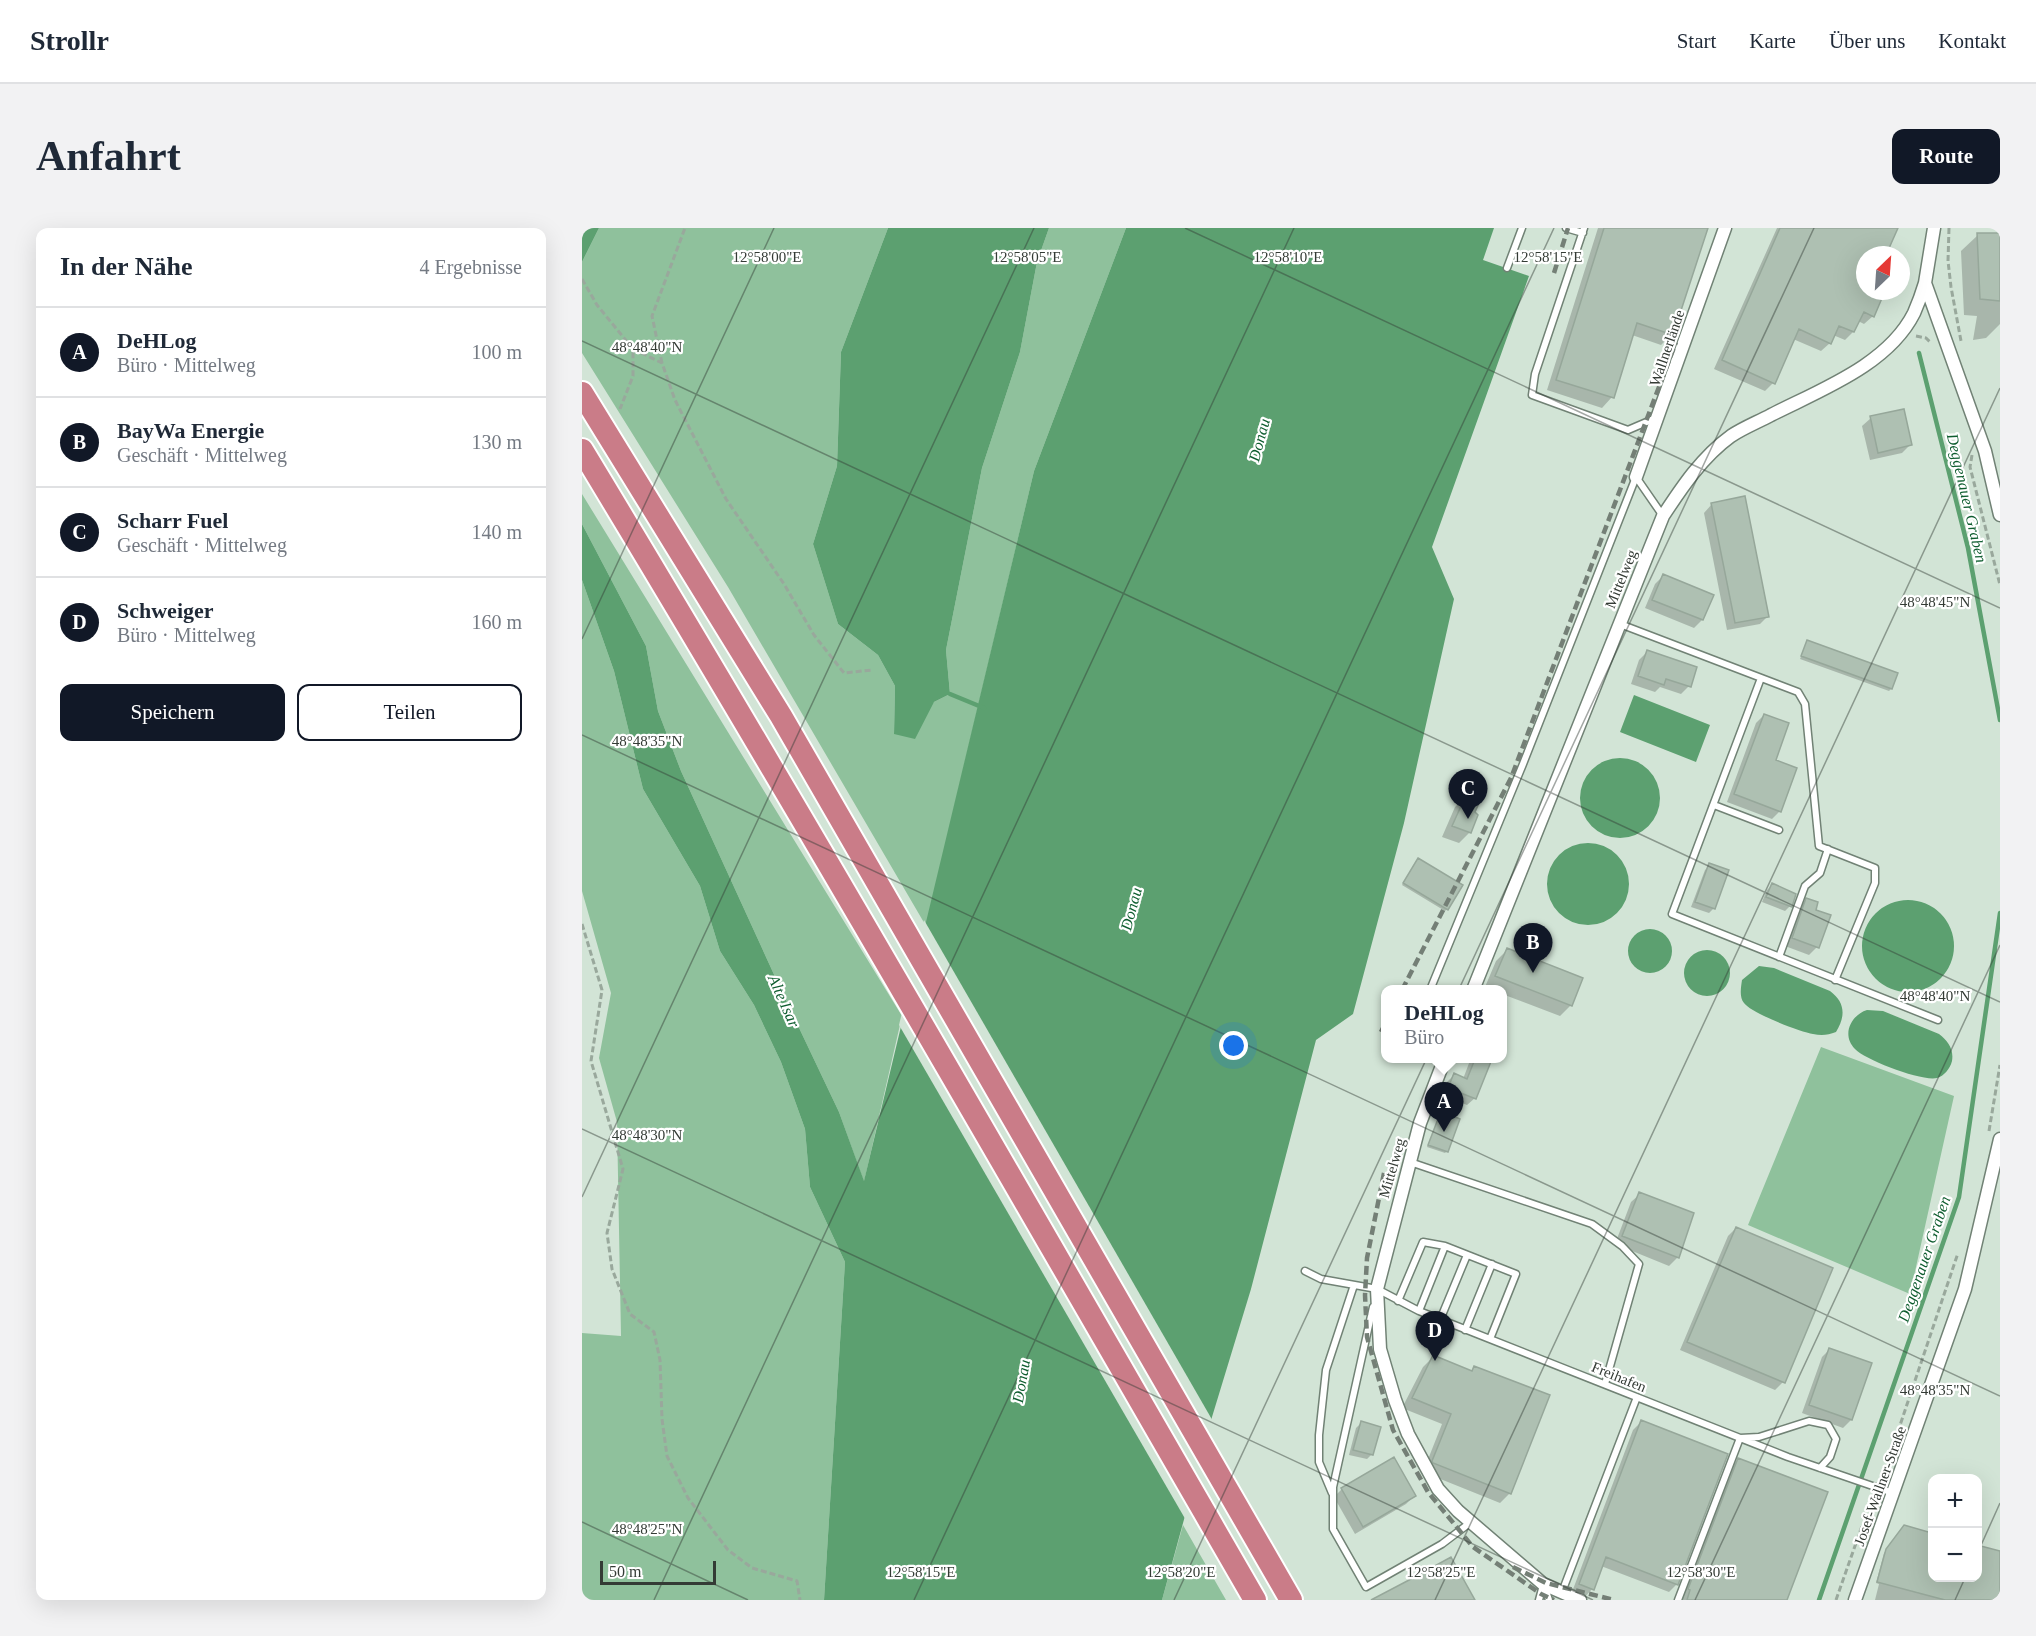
<!DOCTYPE html>
<html lang="de">
<head>
<meta charset="utf-8">
<style>
  body { margin:0; font-family:"Times New Roman",serif; background:#f2f2f3; color:#1f2937 }
  .controls { position:absolute; right:18px; bottom:18px; display:grid; overflow:hidden; border-radius:12px; box-shadow:0 6px 24px #0002 }
  .controls button { width:54px; height:54px; display:grid; place-items:center; padding:0; border:0; border-bottom:2px solid #e0e1e3; background:#fff; color:#1f2937; font:30px sans-serif }
  .compass { position:absolute; left:1274px; top:18px; width:54px; height:54px; border-radius:50%; background:#fff; box-shadow:0 6px 24px #0002; rotate:25deg }
  .scale { position:absolute; left:18px; bottom:15px; width:116px; box-sizing:border-box; padding-left:6px; border:3px solid #343b35; border-top:0; font-size:16px; line-height:21px; white-space:nowrap; color:#343b35; -webkit-text-stroke:4px #fff; paint-order:stroke }
  .you { position:absolute; left:652px; top:818px; width:21px; height:21px; margin:-15px; border:4px solid #fff; border-radius:50%; background:#1a73e8; box-shadow:0 0 0 9px #1a73e833 }
  .badge { display:grid; place-items:center; width:39px; height:39px; border-radius:50%; background:#111827; color:#fff; font-size:20px; font-weight:700 }
  .pin { position:absolute; translate:-50% -50px; filter:drop-shadow(0 2px 3px #0008) }
  .pin::after { content:''; position:absolute; top:32px; width:21px; height:18px; background:inherit; clip-path:polygon(0 0,100% 0,50% 100%) }
  .popup { position:absolute; left:799px; top:757px; width:126px; height:78px; box-sizing:border-box; display:grid; place-content:center; border-radius:12px; background:#fff; filter:drop-shadow(0 2px 4px #0005); font-size:20px; white-space:nowrap; color:#747a83 }
  .popup b { font-size:22px; color:#1f2937 }
  .popup::after { content:''; position:absolute; left:50%; top:100%; margin-left:-12px; border:12px solid transparent; border-top-color:#fff }
  .list { margin:0; padding:0; list-style:none }
  h2 { display:flex; justify-content:space-between; align-items:center; height:78px; margin:0; padding:0 24px; font-size:26px }
  h2 small { font-size:20px; font-weight:400; color:#747a83 }
  .list li { display:grid; grid-template-columns:39px 1fr auto; gap:18px; align-items:center; box-sizing:border-box; height:90px; padding:0 24px; border-top:2px solid #e0e1e3 }
  .list b { display:block; font-size:22px; white-space:nowrap }
  .list p { margin:0; font-size:20px; white-space:nowrap; color:#747a83 }
  .list em { font-size:20px; font-style:normal; color:#747a83 }
  .actions { display:flex; gap:12px; padding:18px 24px }
  .actions a { flex:1; padding:14px 0; border:2px solid #111827; border-radius:12px; text-align:center; font-size:21px; color:#111827 }
  .actions .main { background:#111827; color:#fff }
  .map { position:relative; flex:none; width:1418px; height:1372px; overflow:hidden; border-radius:12px }
  header { display:flex; align-items:center; gap:36px; box-sizing:border-box; height:84px; padding:0 30px; background:#fff; border-bottom:2px solid #e0e1e3 }
  header strong { font-size:28px }
  nav { display:flex; gap:33px; margin-inline-start:auto; font-size:21px }
  .intro { display:flex; align-items:center; justify-content:space-between; box-sizing:border-box; height:144px; padding:0 36px }
  h1 { margin:0; font-size:42px }
  .button { padding:15px 27px; border-radius:12px; background:#111827; color:#fff; font-size:21px; font-weight:700 }
  main { display:flex; gap:36px; padding:0 36px }
  aside { flex:1; background:#fff; border-radius:12px; box-shadow:0 6px 24px #0002 }
  .map>svg:first-child { display:block }
</style>
</head>
<body>
<header>
<strong>Strollr</strong>
<nav><a>Start</a><a>Karte</a><a>Über uns</a><a>Kontakt</a></nav>
</header>
<div class="intro"><h1>Anfahrt</h1><a class="button">Route</a></div>
<main>
<aside>
<h2>In der Nähe<small>4 Ergebnisse</small></h2>
<ul class="list">
<li><span class="badge">A</span><div><b>DeHLog</b><p>Büro · Mittelweg</p></div><em>100 m</em></li>
<li><span class="badge">B</span><div><b>BayWa Energie</b><p>Geschäft · Mittelweg</p></div><em>130 m</em></li>
<li><span class="badge">C</span><div><b>Scharr Fuel</b><p>Geschäft · Mittelweg</p></div><em>140 m</em></li>
<li><span class="badge">D</span><div><b>Schweiger</b><p>Büro · Mittelweg</p></div><em>160 m</em></li>
</ul>
<div class="actions"><a class="main">Speichern</a><a>Teilen</a></div>
</aside>
<div class="map">
<svg width="1418" height="1372" viewBox="0 0 1418 1372">
  <rect width="100%" height="100%" fill="#d2e4d6"/>
  <path fill="#8fc19c" d="M17,0H306L259,124L255,238L231,316L256,396L296,427L313,458L312,505L352,474L368,466L364,422L400,240L438,124L455,34L467,0H544L452,243L344,698L146,359L0,125V34Z
    M0,266L320,788L282,954L257,884L200,764L99,543L76,483L64,418L0,296Z
    M0,352L32,443L61,561L118,658L138,723L172,777L199,834L223,901L228,959L263,1034L242,1372H0V1105L39,1108L35,894L17,830L29,765L0,663Z
    M1239,819L1372,868L1328,1066L1166,997Z
    M601,1297L644,1372H580Z"/>
  <path fill="#5ca070" d="M0,0H17L0,34Z
    M306,0H467L455,34L438,124L400,240L364,422L368,466L352,474L333,511L312,506L313,458L296,427L256,396L231,316L255,238L259,124Z
    M544,0H912L901,32L947,48L850,319L872,371L822,595L771,786L734,812L669,1061L630,1189L580,1372H242L263,1034L228,959L223,901L199,834L172,777L138,723L118,658L61,561L32,443L0,352V296L64,418L76,483L99,543L200,764L257,884L282,953L452,243Z
    M1052,467L1128,497L1114,534L1038,504Z
    M998 570a40 40 0 1 1 80 0a40 40 0 1 1-80 0Z
    M965 656a41 41 0 1 1 82 0a41 41 0 1 1-82 0Z
    M1280 718a46 46 0 1 1 92 0a46 46 0 1 1-92 0Z
    M1046 723a22 22 0 1 1 44 0a22 22 0 1 1-44 0Z
    M1102 745a23 23 0 1 1 46 0a23 23 0 1 1-46 0Z
    M1177,738L1192,740L1248,763C1263,774 1264,788 1254,804C1246,807 1240,808 1231,806C1218,804 1169,785 1162,775C1157,769 1159,759 1160,752Z
    M1285,782L1301,783L1357,806C1366,813 1372,821 1370,833C1368,841 1362,848 1355,850C1341,854 1283,832 1273,821C1259,807 1269,787 1285,782Z"/>
  <path fill="#d2e4d6" d="M342,692L632,1195L605,1294L317,797Z"/>
  <path fill="#0003" d="M1016,0H1125L1090,106L1079,117L1050,107L1030,169L1020,180L965,162Z
    M1195,0H1315L1303,27H1283V63H1302L1291,88L1282,96L1276,93L1271,104L1263,112L1251,107L1248,115L1239,123L1211,111L1191,155L1183,163L1132,141Z
    M1418,6V96L1404,110L1391,112L1395,88L1382,87L1379,23L1396,7Z
    M1289,190L1328,217L1320,225L1288,232L1280,198Z
    M1130,276L1186,388L1178,396L1145,402L1122,285Z
    M1081,348L1120,392L1112,400L1063,380L1073,356Z
    M1226,413L1314,446L1309,461L1307,463L1218,431Z
    M1065,424L1107,458L1099,466L1078,459L1073,464L1049,456L1057,432Z
    M1182,487L1192,533L1198,583L1190,591L1145,574L1174,495Z
    M884,568L891,584L895,588L888,604L877,615L860,609L873,579Z
    M834,634L865,681L863,683L820,657Z
    M1128,637L1132,680L1127,685L1109,679L1123,642Z
    M1190,657L1213,667L1208,678L1203,683L1180,674L1185,662Z
    M1225,671L1232,682L1235,719L1227,727L1203,718L1217,679Z
    M925,722L989,777L978,788L920,766V762H910L903,759L914,733Z
    M889,830H908L893,870L885,877L860,867L865,854L872,847L881,851Z
    M859,885L865,923L863,925L845,919Z
    M1058,966L1110,986L1095,1030L1087,1038L1033,1016L1049,974Z
    M1154,1000L1249,1041L1201,1154L1193,1162L1098,1122L1146,1008Z
    M1248,1121L1269,1192L1261,1200L1220,1185L1240,1129Z
    M851,1129L888,1144L892,1140L928,1265L918,1275L841,1244L860,1196L820,1180L841,1139Z
    M1059,1194L1095,1356L1087,1364L1019,1338L1010,1361L1003,1369L990,1364L1051,1202Z
    M779,1195L790,1226L785,1231L767,1227L774,1200Z
    M1156,1232L1245,1265L1204,1372H1101V1370L1099,1369L1148,1240Z
    M760,1261L832,1268L824,1276L773,1306L752,1269Z
    M1323,1299L1350,1306V1350H1396L1418,1325V1372H1293L1297,1356L1294,1355L1302,1325Z"/>
  <g fill="none" stroke-linecap="round" stroke-linejoin="round">
    <path stroke="#5ca070" stroke-width="4.5" d="M1337,125L1386,320L1418,492
      M368,466L402,480
      M1237,1372L1377,969L1418,685"/>
  </g>
  <path fill="#aec0b2" stroke="#96a79a" stroke-width="1.5" d="M1022,0H1126L1091,107L1055,95L1032,170L974,152Z
    M1198,0H1316L1304,27H1283V63H1303L1292,89L1282,84L1272,104L1257,98L1249,116L1217,101L1193,156L1140,132Z
    M1395,5H1418V73L1398,71Z
    M1322,181L1330,217L1296,225L1288,188Z
    M1163,268L1187,389L1153,395L1129,275Z
    M1081,346L1132,367L1121,392L1070,372Z
    M1225,412L1316,445L1310,461L1219,428Z
    M1065,422L1115,439L1109,459L1084,451L1082,457L1056,448Z
    M1182,486L1207,495L1194,532L1215,540L1199,584L1152,566Z
    M884,567L898,573L893,584L896,587L889,605L870,598Z
    M836,630L881,657L866,682L821,655Z
    M1127,635L1147,642L1133,681L1113,674Z
    M1190,655L1214,666L1210,679L1184,669Z
    M1224,670L1236,674L1234,682L1249,687L1237,720L1210,710Z
    M925,720L1001,750L990,778L913,748Z
    M893,831H910L894,871L866,860L872,845L885,851Z
    M859,883L878,891L866,924L846,917Z
    M1057,964L1112,985L1097,1030L1040,1008Z
    M1154,999L1251,1040L1203,1155L1105,1114Z
    M1247,1120L1290,1135L1270,1192L1227,1177Z
    M851,1127L890,1143L892,1138L968,1167L929,1266L851,1235L850,1233L869,1186L830,1170Z
    M1059,1192L1146,1226L1096,1357L1024,1329L1012,1362L997,1356Z
    M779,1193L799,1199L791,1227L771,1222Z
    M812,1229L834,1268L781,1299L759,1260Z
    M1156,1230L1246,1264L1205,1372H1105L1108,1362L1106,1361Z
    M1322,1297L1350,1305V1350H1395V1317L1418,1323V1372H1363L1295,1354L1304,1321Z
    M869,1329L893,1372H789L829,1351Z"/>
  <g fill="none" stroke-linecap="round" stroke-linejoin="round">
    <g stroke="#718275" stroke-width="9">
      <path id="lane" d="M984,0L1001,5
        M1002,0L953,146L950,167L1046,202L1074,190
        M925,40L940,0
        M1054,249L1081,288
        M1038,396L1216,464L1223,476L1237,618L1293,640V655L1253,752
        M1179,450L1090,686L1356,792
        M1132,577L1197,602
        M1197,729L1223,658L1238,645L1246,621
        M848,762L941,536L1054,249
        M828,934L1010,996L1040,1018L1057,1036L1023,1156
        M723,1043L739,1051L795,1061L837,1083L1206,1229L1311,1265
        M816,1073L841,1014L863,1018L934,1046L908,1111
        M791,1079L751,1259V1301L784,1359L860,1316L889,1294
        M837,1083L863,1018
        M858,1092L885,1027
        M883,1102L910,1036
        M750,1265L737,1234V1207L744,1142L772,1057
        M962,1357L967,1372
        M980,1364L1055,1169
        M957,1372L961,1357
        M1096,1372L1158,1210L1177,1209L1227,1193L1246,1197L1254,1211L1248,1229L1238,1240"/>
    </g>
    <g stroke="#718275" stroke-width="15">
      <path id="street" d="M1352,0L1343,55L1403,223L1418,287
        M1054,249L1143,0
        M891,762L1081,288C1100,259 1120,229 1149,208C1161,200 1176,194 1189,187C1238,162 1306,137 1332,85C1336,76 1340,65 1343,55
        M863,830L838,895L795,1061L798,1121L813,1172L826,1206L856,1261L876,1283L961,1356L998,1372
        M1273,1372L1383,1061L1418,911"/>
    </g>
    <g stroke="#fff" stroke-width="26">
      <path id="highway" d="M0,165L199,488L709,1372
        M0,222C230,602 451,987 673,1372"/>
    </g>
    <path stroke="#99a89c" stroke-width="3" stroke-dasharray="6 3" stroke-linecap="butt" d="M1367,0L1366,33L1369,59L1379,113
      M0,51L15,77L51,121V148L38,181
      M1334,108L1344,110L1349,115
      M51,121L80,135L93,172L144,271L202,356L232,407L262,445L290,442
      M80,135L70,88L103,0
      M1390,227L1388,239L1418,357
      M0,696L20,762L9,833L41,941L25,1005L30,1041L48,1086L72,1104L78,1132L80,1191L85,1228L106,1270L146,1322L170,1340L215,1353L218,1372
      M1407,903L1418,837
      M1310,1221L1376,1025
      M1254,1372L1280,1298L1286,1295"/>
    <use href="#lane" stroke="#fff" stroke-width="6"/>
    <use href="#street" stroke="#fff" stroke-width="12"/>
    <use href="#highway" stroke="#ca7c88" stroke-width="22"/>
    <path stroke="#747f76" stroke-width="4.5" stroke-dasharray="9 4.5" stroke-linecap="butt" d="M972,45L986,0
      M820,762L929,550L1094,114
      M799,804L804,794
      M802,945L785,1030L783,1067L785,1109L811,1202L846,1264L891,1319L959,1366L972,1372
      M931,1339L964,1355L1032,1372"/>
  </g>
  <path fill="none" stroke="#343b35" stroke-width="1.5" stroke-opacity="0.45" d="M603,0L1418,380M0,113L1418,774M0,411L192,0M0,507L1418,1168M0,901L1011,1372M0,969L452,0M0,1294L166,1372M1396,1324L1418,1275M72,1372L712,0M332,1372L972,0M592,1372L1232,0M853,1372L1418,160M1113,1372L1418,717M1373,1372L1383,1350"/>
  <g text-anchor="middle" dominant-baseline="central" stroke-width="4.5" stroke-linejoin="round" paint-order="stroke">
    <g font-size="15" fill="#343b35" stroke="#fff">
      <text transform="translate(1085 120) rotate(-71)">Wallnerlände</text>
      <text transform="translate(1039 351) rotate(-68)">Mittelweg</text>
      <text transform="translate(810 940) rotate(-74)">Mittelweg</text>
      <text transform="translate(1037 1149) rotate(22)">Freihafen</text>
      <text transform="translate(1298 1258) rotate(-70)">Josef-Wallner-Straße</text>
    </g>
    <g font-size="16" font-style="italic" fill="#0e5d2f" stroke="#fff">
      <text transform="translate(677 212) rotate(-75)">Donau</text>
      <text transform="translate(1385 270) rotate(77)">Deggenauer Graben</text>
      <text transform="translate(549 681) rotate(-75)">Donau</text>
      <text transform="translate(202 773) rotate(66)">Alte Isar</text>
      <text transform="translate(1342 1031) rotate(-71)">Deggenauer Graben</text>
      <text transform="translate(439 1153) rotate(-80)">Donau</text>
    </g>
  </g>
  <g font-size="15" text-anchor="middle" fill="#343b35" stroke="#fff" stroke-width="4.5" stroke-linejoin="round" paint-order="stroke">
    <text x="185" y="34">12°58'00"E</text>
    <text x="445" y="34">12°58'05"E</text>
    <text x="706" y="34">12°58'10"E</text>
    <text x="966" y="34">12°58'15"E</text>
    <text x="65" y="124">48°48'40"N</text>
    <text x="1353" y="379">48°48'45"N</text>
    <text x="65" y="518">48°48'35"N</text>
    <text x="1353" y="773">48°48'40"N</text>
    <text x="65" y="912">48°48'30"N</text>
    <text x="1353" y="1167">48°48'35"N</text>
    <text x="65" y="1306">48°48'25"N</text>
    <text x="339" y="1349">12°58'15"E</text>
    <text x="599" y="1349">12°58'20"E</text>
    <text x="859" y="1349">12°58'25"E</text>
    <text x="1119" y="1349">12°58'30"E</text>
  </g>
</svg>
<div class="controls">
<button>+</button>
<button>−</button>
</div>
<svg class="compass" viewBox="-18 -18 36 36"><path d="M0-13l5 13h-10z" fill="#e53935"/><path d="M0 13l5-13h-10z" fill="#747a83"/></svg>
<div class="scale">50 m</div>
<div class="you"></div>
<div class="pin badge" style="left:862px;top:904px">A</div>
<div class="popup"><b>DeHLog</b>Büro</div>
<div class="pin badge" style="left:951px;top:745px">B</div>
<div class="pin badge" style="left:886px;top:591px">C</div>
<div class="pin badge" style="left:853px;top:1133px">D</div>
</div>
</main>
</body>
</html>
